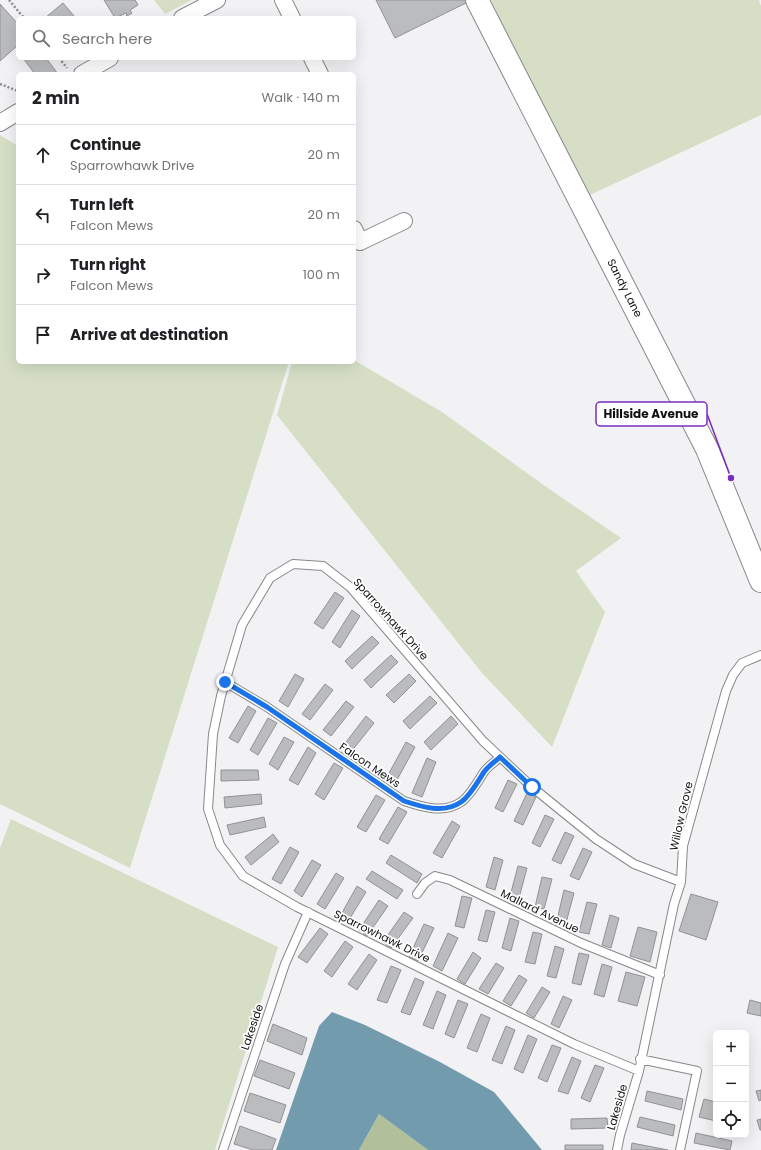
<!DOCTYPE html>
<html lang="en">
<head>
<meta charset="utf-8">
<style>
  body { margin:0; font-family:Poppins,sans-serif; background:#f6f6f6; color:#202124 }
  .controls { position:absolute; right:12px; bottom:12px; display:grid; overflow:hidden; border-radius:6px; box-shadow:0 4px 16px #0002 }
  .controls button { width:36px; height:36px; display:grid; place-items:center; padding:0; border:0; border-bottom:1px solid #e0e0e0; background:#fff; color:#202124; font:20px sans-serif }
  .stop { position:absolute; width:12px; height:12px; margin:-9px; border:3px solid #1a73e8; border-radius:50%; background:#fff }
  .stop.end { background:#1a73e8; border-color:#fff; box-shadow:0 1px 4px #0008 }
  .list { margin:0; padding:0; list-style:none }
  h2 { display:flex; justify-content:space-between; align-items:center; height:52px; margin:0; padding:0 16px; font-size:17px }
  h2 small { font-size:13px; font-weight:400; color:#757577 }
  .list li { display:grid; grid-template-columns:26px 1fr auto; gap:12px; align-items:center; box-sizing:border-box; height:60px; padding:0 16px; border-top:1px solid #e0e0e0 }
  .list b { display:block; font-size:15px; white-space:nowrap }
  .list p { margin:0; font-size:13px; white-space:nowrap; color:#757577 }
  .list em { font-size:13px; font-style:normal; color:#757577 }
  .icon { flex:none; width:22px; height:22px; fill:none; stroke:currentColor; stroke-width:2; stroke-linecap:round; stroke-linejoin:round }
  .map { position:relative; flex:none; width:761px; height:1150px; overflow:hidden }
  .search { position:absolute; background:#fff; box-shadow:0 4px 16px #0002; left:16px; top:16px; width:340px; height:44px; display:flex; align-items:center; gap:10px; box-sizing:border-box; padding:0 14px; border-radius:6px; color:#757577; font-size:15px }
  .panel { position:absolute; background:#fff; box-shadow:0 4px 16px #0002; left:16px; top:72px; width:340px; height:292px; border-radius:6px }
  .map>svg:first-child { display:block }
</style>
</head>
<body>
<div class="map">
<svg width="761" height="1150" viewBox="0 0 761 1150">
  <rect width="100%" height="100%" fill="#f2f2f5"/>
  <path fill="#d6dfc6" d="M154,0H192L165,14Z
    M491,0H759L761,6V115L590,195L514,51Z
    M0,135L18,146V362H289L130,868L0,804Z
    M354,360L442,412L545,486L621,538L576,571L605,612L552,747L482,673L277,415L292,362H354Z
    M11,819L278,947L215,1150H0V848Z"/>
  <path fill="#b2bf9b" d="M379,1114L428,1150H359Z"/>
  <path fill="#729bad" d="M332,1012L365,1025L440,1062L494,1092L542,1150H428L379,1114L359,1150H276L319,1026Z"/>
  <path fill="#bbbcbe" stroke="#919294" d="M104,0H135L138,5L130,10L132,13L127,16L126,13L115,18Z
    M376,0H467L468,2L395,38Z
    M63,3L74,16L71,18H45Z
    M0,4L18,24V45L0,61Z
    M23,58H46L58,74H35Z
    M335,592L344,598L323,629L314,623Z
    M352,610L360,616L340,648L332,642Z
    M372,636L379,643L352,669L345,661Z
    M391,655L398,662L371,688L364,680Z
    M295,674L304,679L288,707L279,701Z
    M409,674L416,681L394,703L386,695Z
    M325,684L333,690L310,720L302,714Z
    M430,696L437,703L410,729L403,721Z
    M346,701L354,707L331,736L323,730Z
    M248,706L256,711L238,743L229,738Z
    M366,716L374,723L351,752L343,746Z
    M451,716L458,724L431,750L424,742Z
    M268,718L277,723L258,755L250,750Z
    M284,737L294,742L278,770L269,764Z
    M406,742L415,747L397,780L388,775Z
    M308,747L316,753L298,785L289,780Z
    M427,758L436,762L422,797L412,793Z
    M334,763L343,768L324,800L315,794Z
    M221,770H258L259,780L221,781Z
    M508,780L517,784L503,812L495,808Z
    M527,793L536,797L523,825L514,821Z
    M261,794L262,804L225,808L224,797Z
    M376,795L385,800L366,832L357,827Z
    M398,807L407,812L388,844L379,839Z
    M545,815L554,819L540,847L532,843Z
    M264,817L266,827L230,835L227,825Z
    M452,821L460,826L442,858L433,853Z
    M565,832L574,836L561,864L552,860Z
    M273,834L279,842L251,865L245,857Z
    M290,847L299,852L281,884L272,879Z
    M583,848L592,852L579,880L570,876Z
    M391,855L422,874L417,883L386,863Z
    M494,857L503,860L495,890L486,887Z
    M312,860L321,865L302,897L294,891Z
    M518,866L527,868L519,898L510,896Z
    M372,871L403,890L397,899L366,879Z
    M336,873L344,878L325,909L317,904Z
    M542,877L552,879L544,909L535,907Z
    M357,886L366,892L347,923L339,918Z
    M564,890L574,893L566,923L557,920Z
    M691,894L718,902L706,940L679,931Z
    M462,896L472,898L464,928L455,926Z
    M379,900L388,906L367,936L359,930Z
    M587,902L597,904L589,934L579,932Z
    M486,910L495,912L487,942L478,940Z
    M404,912L413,918L391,948L383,942Z
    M610,915L619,918L611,948L602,945Z
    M510,918L519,921L511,951L502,948Z
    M424,924L434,928L418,961L409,957Z
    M638,927L657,932L650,962L630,956Z
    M320,928L328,934L307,963L298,957Z
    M533,932L542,934L535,964L525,962Z
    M448,933L458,938L442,971L433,966Z
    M345,941L353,947L332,977L324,971Z
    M555,946L564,949L556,978L547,976Z
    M473,952L481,958L465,984L457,979Z
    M579,953L589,955L581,985L572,983Z
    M369,954L377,960L357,990L348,984Z
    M496,963L504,968L488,994L479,989Z
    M602,964L612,967L604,997L594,994Z
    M391,966L401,970L387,1003L377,1000Z
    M626,972L645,977L637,1006L618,1001Z
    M519,975L527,980L511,1006L503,1001Z
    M415,978L424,982L410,1015L401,1012Z
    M542,987L550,992L534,1018L526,1013Z
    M437,991L446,995L433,1029L423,1025Z
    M563,996L572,1000L559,1028L551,1024Z
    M458,1000L468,1004L454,1038L445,1034Z
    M750,1000L761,1003V1016L747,1013Z
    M481,1014L490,1018L477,1052L467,1048Z
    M273,1024L307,1038L302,1055L267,1041Z
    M506,1026L515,1030L502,1064L492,1060Z
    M528,1035L537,1039L523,1073L514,1069Z
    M552,1045L561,1048L547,1082L538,1078Z
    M572,1057L581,1061L568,1094L558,1091Z
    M260,1060L295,1073L289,1089L254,1076Z
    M595,1065L604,1068L590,1102L581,1098Z
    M761,1090V1100L759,1101L756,1091Z
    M647,1091L683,1099L681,1110L645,1101Z
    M250,1093L286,1105L280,1123L244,1111Z
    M704,1099L716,1102V1121L699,1117Z
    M640,1117L675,1125L673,1136L637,1127Z
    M607,1118L608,1128L571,1129V1119Z
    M761,1119V1130H760L757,1120Z
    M240,1126L276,1139L272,1150H253L234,1144Z
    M696,1133L732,1141L730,1150L694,1143Z
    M632,1143L668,1150H631Z
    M565,1145H603V1150H565Z"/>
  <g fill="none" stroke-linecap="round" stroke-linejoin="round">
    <g stroke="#87888a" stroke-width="10">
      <path id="lane" d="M225,682L267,707L404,801C422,807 444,814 461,802C470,796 478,781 484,772C488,766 495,762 500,757
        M417,894L425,883L435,876L450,880L581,943L660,975
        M640,1059L697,1071L680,1150
        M639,1071L574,1044L297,907L243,876L220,845L208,809L213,734L221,696L242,625L270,578L293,564L323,566L350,587L483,741L532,787L596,839L634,864L681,882
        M223,1150L285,964L308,912
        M617,1150L620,1135L639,1071L674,904L681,882L683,846L726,691L733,675L742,663L761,655"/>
    </g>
    <g stroke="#87888a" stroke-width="18">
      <path id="street" d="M283,0L292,18
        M182,18L217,0
        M312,58L320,74
        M82,74L110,58
        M0,123L18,112
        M354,229L360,242L404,221"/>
    </g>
    <g stroke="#87888a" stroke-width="24">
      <path id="secondary" d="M477,0L707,449L761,581"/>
    </g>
    <path stroke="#8c8d8f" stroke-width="2.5" stroke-dasharray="2 2" stroke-linecap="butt" d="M9,0L24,18
      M59,58L67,68
      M0,84L18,91"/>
    <use href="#lane" stroke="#fff" stroke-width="8"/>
    <use href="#street" stroke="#fff" stroke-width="16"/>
    <use href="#secondary" stroke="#fff" stroke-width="22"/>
  </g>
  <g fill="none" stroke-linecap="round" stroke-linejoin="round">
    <path stroke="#1a73e8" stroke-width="5" d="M225,682L267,707L404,801C422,807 444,814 461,802C470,796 478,781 484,772C488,766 495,762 500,757L532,787"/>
  </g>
  <g text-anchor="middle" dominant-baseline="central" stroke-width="3.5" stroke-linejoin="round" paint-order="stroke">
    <g font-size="11" fill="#0f1010" stroke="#fff">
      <text transform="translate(625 288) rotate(63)">Sandy Lane</text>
      <text transform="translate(391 619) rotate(48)">Sparrowhawk Drive</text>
      <text transform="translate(370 765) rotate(34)">Falcon Mews</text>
      <text transform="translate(681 816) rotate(-77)">Willow Grove</text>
      <text transform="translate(540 911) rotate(26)">Mallard Avenue</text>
      <text transform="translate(382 936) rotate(26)">Sparrowhawk Drive</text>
      <text transform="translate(252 1027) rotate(-71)">Lakeside</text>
      <text transform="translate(617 1107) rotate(-74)">Lakeside</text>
    </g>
  </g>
  <path fill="none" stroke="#7b2cbf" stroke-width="1.5" d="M731 478L707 414"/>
  <circle fill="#7b2cbf" stroke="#fff" stroke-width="1.5" cx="731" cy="478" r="4"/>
  <rect fill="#fff" stroke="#7b2cbf" stroke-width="1.5" x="596" y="402" width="111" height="24" rx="4"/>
  <g font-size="12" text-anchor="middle" font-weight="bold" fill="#0f1010">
    <text x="651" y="418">Hillside Avenue</text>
  </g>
</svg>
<div class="controls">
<button>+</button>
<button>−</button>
<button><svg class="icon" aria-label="locate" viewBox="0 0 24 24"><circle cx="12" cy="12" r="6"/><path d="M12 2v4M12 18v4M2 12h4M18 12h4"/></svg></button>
</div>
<div class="stop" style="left:532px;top:787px"></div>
<div class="stop end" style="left:225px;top:682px"></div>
<div class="search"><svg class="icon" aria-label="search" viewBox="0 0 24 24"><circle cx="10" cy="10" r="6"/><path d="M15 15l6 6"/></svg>Search here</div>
<section class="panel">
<h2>2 min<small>Walk · 140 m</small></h2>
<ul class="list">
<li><svg class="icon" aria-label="ahead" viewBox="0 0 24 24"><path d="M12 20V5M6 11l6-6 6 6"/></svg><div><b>Continue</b><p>Sparrowhawk Drive</p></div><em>20 m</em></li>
<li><svg class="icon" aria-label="left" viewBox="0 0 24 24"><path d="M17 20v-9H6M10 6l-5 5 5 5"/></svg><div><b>Turn left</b><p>Falcon Mews</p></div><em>20 m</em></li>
<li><svg class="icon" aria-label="right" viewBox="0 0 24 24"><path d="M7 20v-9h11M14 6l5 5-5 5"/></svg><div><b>Turn right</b><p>Falcon Mews</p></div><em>100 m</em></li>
<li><svg class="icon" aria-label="arrive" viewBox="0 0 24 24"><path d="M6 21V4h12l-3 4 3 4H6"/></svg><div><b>Arrive at destination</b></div></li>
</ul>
</section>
</div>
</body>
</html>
